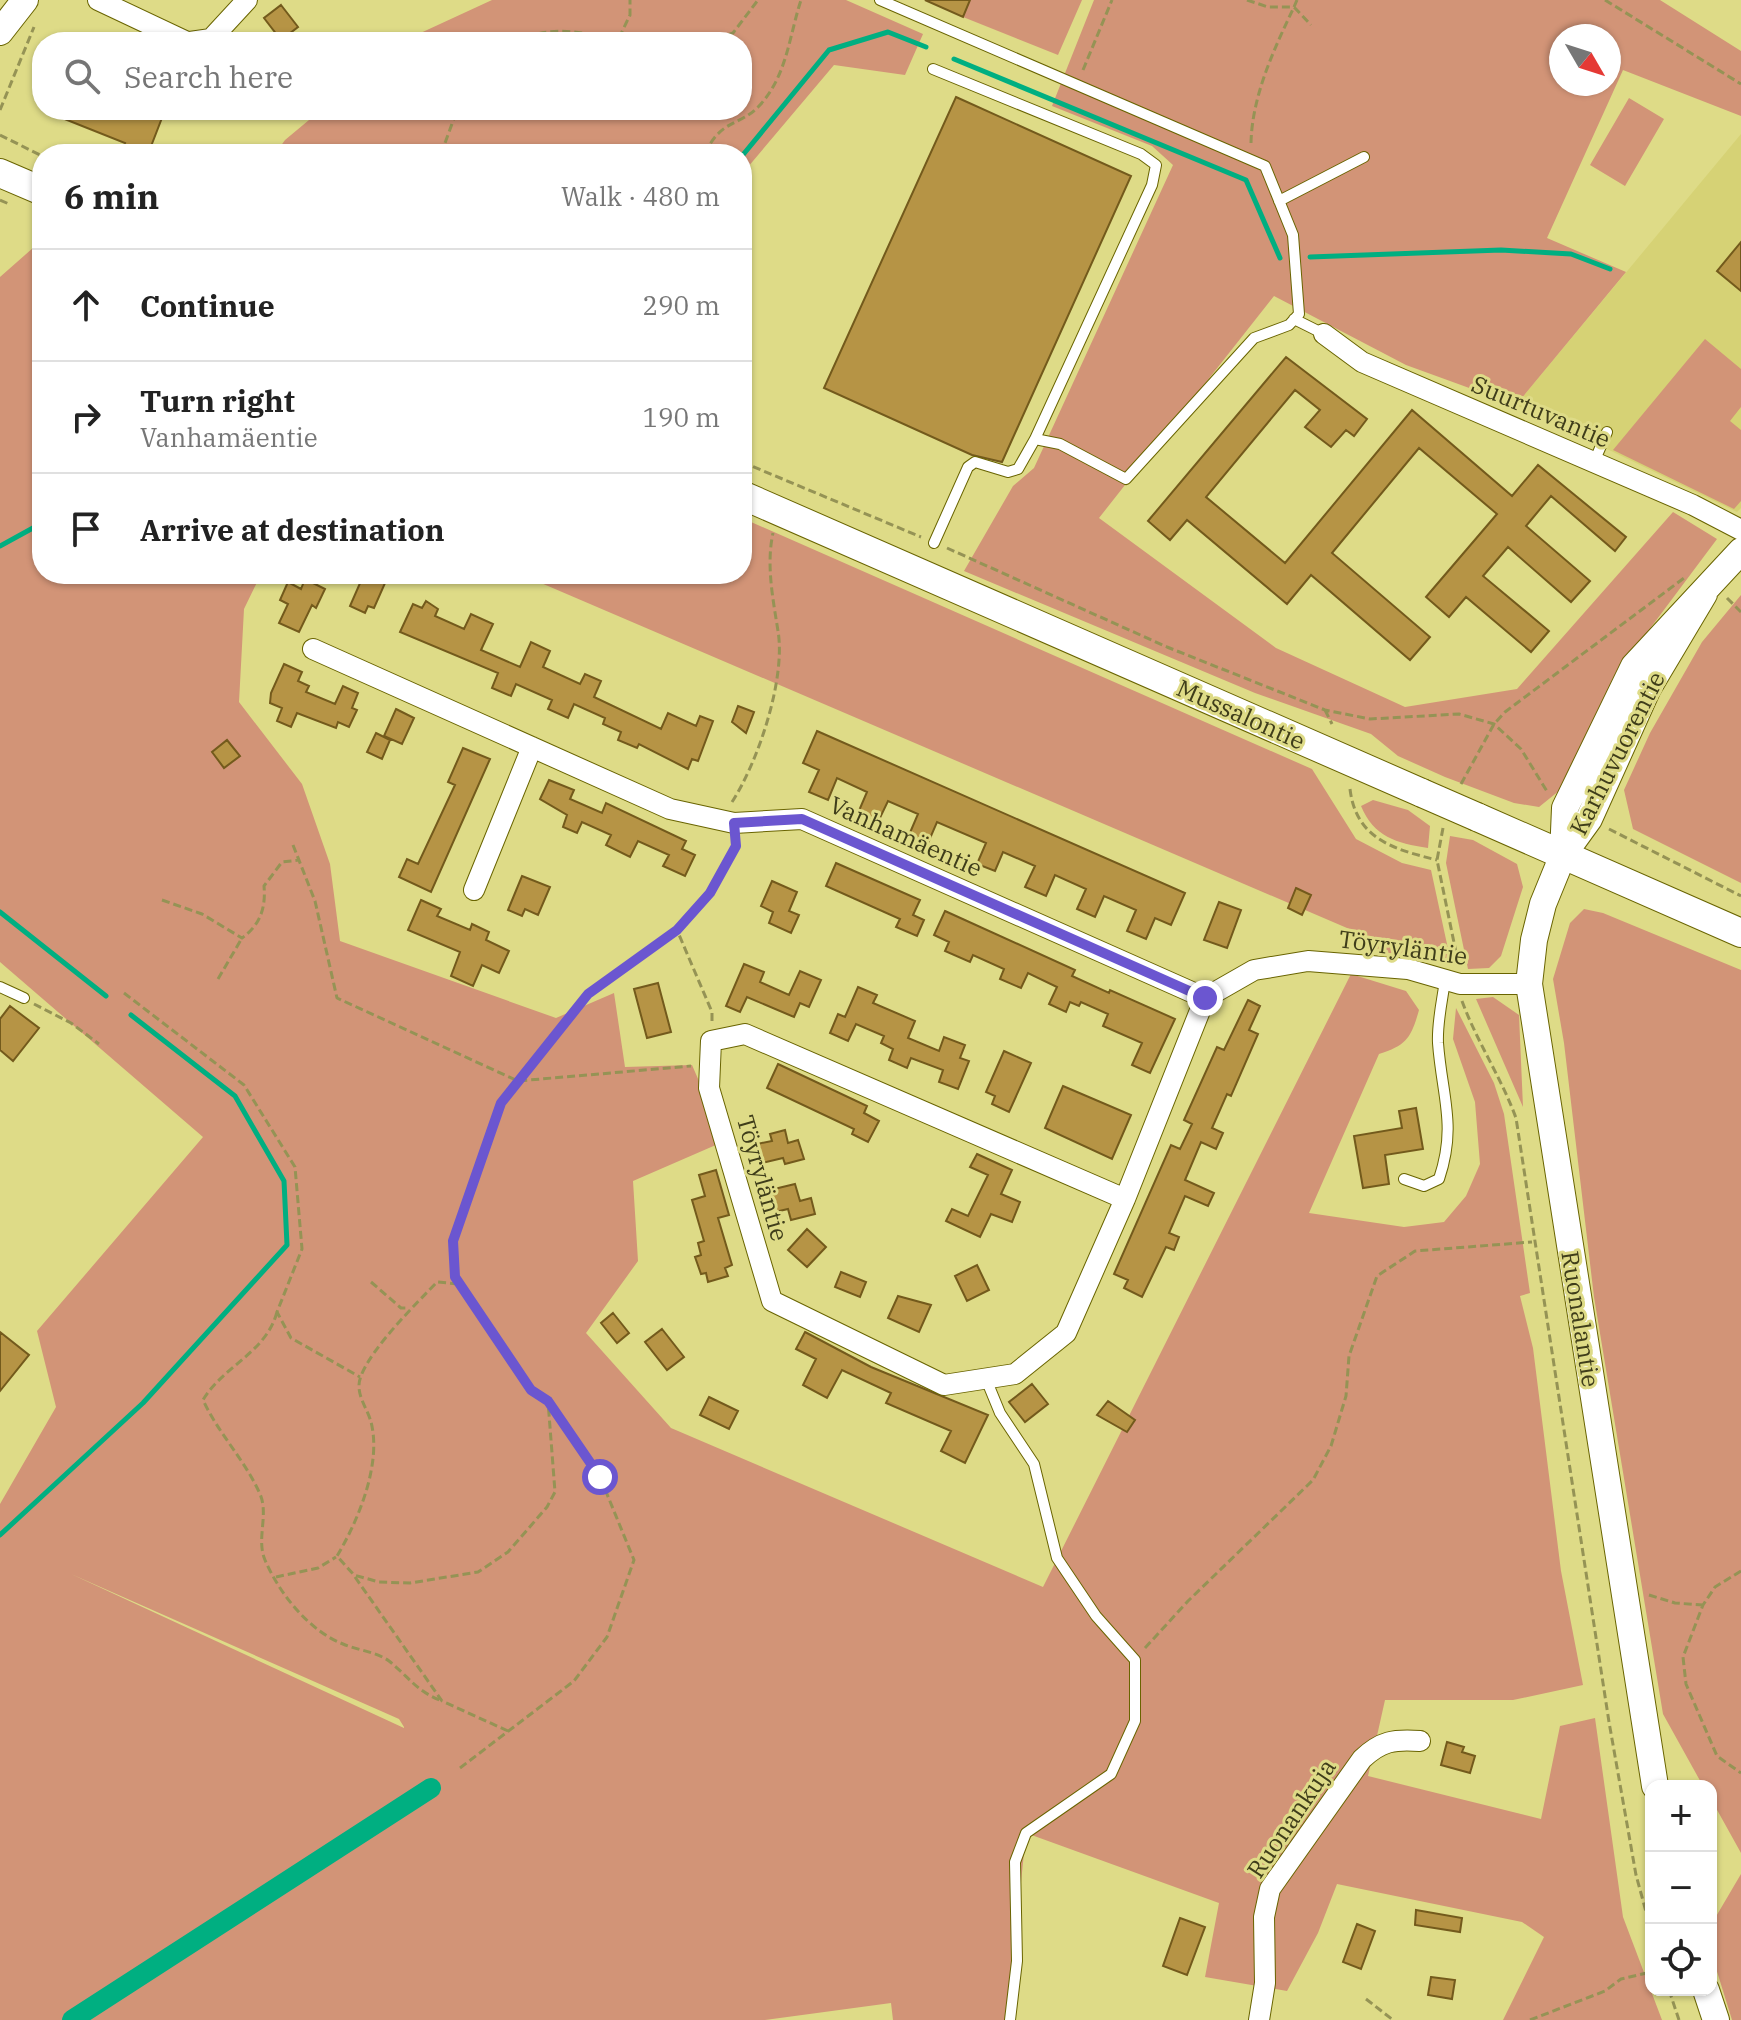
<!DOCTYPE html>
<html lang="en">
<head>
<meta charset="utf-8">
<style>
  body { margin:0; font-family:"IBM Plex Serif",serif; background:#f2f2f2; color:#222 }
  .controls { position:absolute; right:24px; bottom:24px; display:grid; overflow:hidden; border-radius:16px; box-shadow:0 2px 6px #0004 }
  .controls button { width:72px; height:72px; display:grid; place-items:center; padding:0; border:0; border-bottom:2px solid #e0e0e0; background:#fff; color:#222; font:40px sans-serif }
  .compass { position:absolute; left:1549px; top:24px; width:72px; height:72px; border-radius:50%; background:#fff; box-shadow:0 2px 6px #0004; rotate:129deg }
  .stop { position:absolute; width:24px; height:24px; margin:-18px; border:6px solid #6b56d0; border-radius:50%; background:#fff }
  .stop.end { background:#6b56d0; border-color:#fff; box-shadow:0 2px 8px #0008 }
  .list { margin:0; padding:0; list-style:none }
  h2 { display:flex; justify-content:space-between; align-items:center; height:104px; margin:0; padding:0 32px; font-size:34px }
  h2 small { font-size:26px; font-weight:400; color:#767676 }
  .list li { display:grid; grid-template-columns:52px 1fr auto; gap:24px; align-items:center; box-sizing:border-box; height:112px; padding:0 32px; border-top:2px solid #e0e0e0 }
  .list b { display:block; font-size:30px; white-space:nowrap }
  .list p { margin:0; font-size:26px; white-space:nowrap; color:#767676 }
  .list em { font-size:26px; font-style:normal; color:#767676 }
  .icon { flex:none; width:44px; height:44px; fill:none; stroke:currentColor; stroke-width:2; stroke-linecap:round; stroke-linejoin:round }
  .map { position:relative; flex:none; width:1741px; height:2020px; overflow:hidden }
  .search { position:absolute; background:#fff; box-shadow:0 2px 6px #0004; left:32px; top:32px; width:720px; height:88px; display:flex; align-items:center; gap:20px; box-sizing:border-box; padding:0 28px; border-radius:32px; color:#767676; font-size:30px }
  .panel { position:absolute; background:#fff; box-shadow:0 2px 6px #0004; left:32px; top:144px; width:720px; height:440px; border-radius:32px }
  .map>svg:first-child { display:block }
</style>
</head>
<body>
<div class="map">
<svg width="1741" height="2020" viewBox="0 0 1741 2020">
  <rect width="100%" height="100%" fill="#dedb87"/>
  <path fill="#d6d275" d="M1741,134V508L1737,512L1516,405Z"/>
  <path fill="#d29477" fill-rule="evenodd" d="M492,0H846L923,34L905,75L834,65L742,174V154H275L285,140L321,110H742V42H401Z
    M970,0H1082L1058,55L963,17Z
    M1094,0H1660L1741,51V116L1623,70L1547,238L1626,272L1516,405L1406,365L1274,296L1099,518L1276,648L1405,707L1517,689L1673,512L1717,539L1613,678L1565,786L1539,807L1514,803L1445,777L1398,756L1371,734L1255,693L964,571L1013,486L1034,468L1173,165L1152,146L1052,106ZM1561,36H1609V84H1561Z
    M1629,98L1664,119L1625,186L1590,165Z
    M42,240V574H261L244,609L239,702L302,784L330,864L340,941L556,1018L614,993L625,1067L692,1065L725,1141L633,1181L638,1261L586,1333L671,1428L1043,1587L1351,974L1406,991L1419,1010C1411,1038 1407,1045 1379,1054L1309,1213L1404,1227L1444,1222L1466,1196L1480,1164L1475,1102L1453,1039L1456,1008L1494,1083L1504,1114L1530,1293L1520,1296L1533,1348L1561,1571L1583,1685L1513,1700H1385L1368,1776L1541,1819L1560,1726L1595,1718L1623,1917L1662,2020H1503L1544,1937L1522,1922L1337,1884L1318,1933L1287,1991L1205,1977L1219,1903L1026,1833L1007,2020H893L891,2003L765,2020H0V1504L56,1407L37,1331L203,1137L0,962V277ZM71,1574L399,1719L404,1727V1728Z
    M1705,339L1741,369V407L1730,421L1741,430V501L1734,509L1613,450Z
    M742,518L1312,769L1356,839L1402,863L1431,870L1450,958C1418,963 1396,957 1366,944L1368,937L520,574H742Z
    M1741,595V883L1633,829L1624,790L1650,733L1702,642Z
    M1373,800L1408,810L1430,826L1428,848C1396,843 1374,837 1361,806Z
    M1450,836L1473,840L1517,864L1523,887L1501,956L1489,968L1468,969L1446,863Z
    M1584,909L1603,913L1741,970V1853L1711,1799V1786H1703L1663,1714L1594,1297L1564,1043L1553,979L1570,923Z
    M1493,997L1519,1015L1523,1107L1476,999Z
    M1741,1874V2020H1732L1711,1952V1925Z"/>
  <g fill="none" stroke-linecap="round" stroke-linejoin="round">
    <path stroke="#00af81" stroke-width="5" d="M954,59L1246,180L1280,258
      M742,156L829,50L888,32L926,47
      M1310,257L1501,250L1571,254L1610,269
      M0,546L42,523
      M0,912L106,996
      M0,1535L143,1403L287,1245L284,1181L235,1096L131,1015"/>
    <path stroke="#00af81" stroke-width="20" d="M72,2020L431,1788"/>
  </g>
  <path fill="#b69445" stroke="#735a1c" stroke-width="2" d="M925,0H970L963,17Z
    M281,5L298,27L281,40L264,18Z
    M956,97L1131,176L1002,462L972,455L824,388Z
    M42,110H165L148,154L123,147L125,143Z
    M1741,242V291L1717,271Z
    M1286,357L1367,419L1354,436L1346,430L1331,447L1305,427L1320,410L1295,390L1206,497L1285,563L1412,410L1512,496L1538,465L1626,537L1615,551L1551,496L1526,526L1590,581L1571,602L1508,547L1483,576L1549,631L1531,652L1466,597L1449,617L1426,597L1497,514L1419,448L1332,553L1430,637L1410,660L1311,575L1287,604L1187,520L1170,540L1148,521Z
    M364,574H389L374,608L368,606L365,613L350,606Z
    M305,579L325,589L316,608L312,605L299,632L279,623L288,604L280,600L288,582L301,589Z
    M426,601L438,609L435,616L464,629L471,614L493,624L481,650L520,667L531,642L550,651L543,667L580,684L585,674L601,681L594,697L661,729L668,713L696,726L700,716L713,721L698,761L692,759L688,769L639,744L637,748L618,740L621,732L603,724L605,718L574,704L568,718L548,709L552,700L516,684L511,696L492,688L498,673L400,632L413,604L422,608Z
    M284,664L302,672L298,681L309,686L306,692L335,704L343,686L358,693L352,708L357,710L349,727L338,722L336,728L297,713L291,727L277,721L282,708L270,703L271,693Z
    M738,706L754,712L746,733L732,722Z
    M396,709L414,718L402,744L384,736Z
    M817,731L1185,893L1171,925L1155,918L1146,939L1127,931L1136,910L1104,896L1095,917L1077,909L1086,889L1055,875L1046,896L1025,887L1035,866L1003,852L995,871L977,864L986,843L937,822L928,843L909,835L918,814L888,801L878,822L858,813L867,792L837,778L828,800L809,792L819,770L803,763Z
    M376,733L390,740L382,759L367,752Z
    M227,740L240,756L224,768L212,752Z
    M463,748L490,759L431,892L399,877L407,859L418,864L455,785L448,782Z
    M549,780L574,790L570,799L602,813L606,803L686,841L682,849L695,855L685,876L663,866L669,855L638,841L630,857L606,845L611,835L582,822L577,833L563,827L567,815L540,799Z
    M836,863L920,900L913,915L924,920L917,936L896,927L900,919L826,886Z
    M522,876L550,887L538,915L525,909L522,916L508,910Z
    M772,881L797,892L789,911L799,915L791,933L769,923L773,912L761,906Z
    M1296,888L1311,895L1302,915L1288,908Z
    M421,900L441,909L437,916L470,930L472,924L489,932L486,940L509,951L499,973L482,965L473,986L451,976L460,952L408,930Z
    M1219,902L1241,910L1227,948L1204,940Z
    M945,911L1075,970L1072,976L1109,993L1110,990L1175,1019L1150,1073L1132,1065L1142,1043L1103,1026L1108,1014L1081,1002L1079,1006L1070,1002L1066,1012L1049,1004L1057,987L1028,973L1021,988L1000,979L1004,969L973,955L970,962L945,951L949,942L934,935Z
    M744,964L764,972L760,982L789,995L800,971L821,980L809,1007L800,1003L794,1017L747,997L740,1012L726,1006Z
    M658,983L671,1032L647,1038L634,989Z
    M858,987L877,995L873,1003L915,1021L908,1038L939,1051L944,1037L965,1045L960,1058L969,1061L958,1089L939,1082L943,1070L911,1058L907,1068L889,1060L893,1049L881,1043L884,1036L856,1024L848,1041L830,1033L838,1014L845,1017Z
    M1248,1000L1260,1006L1249,1030L1258,1034L1231,1096L1227,1094L1212,1128L1223,1133L1216,1149L1201,1142L1185,1180L1214,1193L1208,1206L1185,1196L1169,1233L1179,1237L1174,1250L1166,1247L1142,1297L1124,1288L1128,1280L1114,1274L1171,1145L1180,1149L1192,1124L1184,1120L1217,1047L1224,1050Z
    M10,1006L39,1028L13,1061L0,1050V1019Z
    M1004,1051L1031,1063L1009,1112L992,1104L995,1096L986,1092Z
    M778,1064L867,1106L864,1113L879,1121L868,1142L852,1134L854,1129L767,1088Z
    M1063,1086L1131,1115L1112,1159L1045,1128Z
    M1416,1108L1423,1149L1385,1155L1389,1184L1363,1188L1354,1136L1402,1128L1399,1111Z
    M785,1130L788,1143L798,1140L804,1159L785,1164L783,1158L762,1163L757,1144L772,1141L770,1134Z
    M977,1154L1012,1170L1001,1194L1020,1202L1012,1222L991,1214L980,1237L946,1221L952,1209L968,1216L988,1175L970,1167Z
    M716,1170L729,1215L718,1218L732,1265L725,1268L728,1276L708,1282L706,1273L701,1274L695,1257L701,1255L698,1243L704,1241L692,1200L705,1196L699,1175Z
    M795,1184L800,1201L811,1198L815,1214L791,1220L788,1209L775,1212L770,1190Z
    M807,1229L826,1247L807,1267L788,1250Z
    M977,1265L989,1290L967,1301L955,1276Z
    M841,1272L866,1282L860,1297L835,1287Z
    M898,1296L931,1305L919,1332L888,1318Z
    M613,1313L629,1333L617,1343L601,1323Z
    M662,1329L684,1357L667,1370L645,1342Z
    M0,1332L29,1355L0,1391Z
    M805,1332L871,1367L988,1415L965,1463L941,1451L951,1431L886,1403L891,1393L842,1370L827,1398L803,1385L816,1359L796,1349Z
    M1032,1384L1048,1404L1025,1422L1009,1402Z
    M709,1397L738,1411L729,1429L700,1415Z
    M1108,1401L1135,1420L1127,1432L1097,1415Z
    M1447,1742L1464,1747L1462,1752L1475,1756L1470,1773L1441,1765Z
    M1416,1910L1462,1918L1460,1932L1415,1925Z
    M1180,1918L1205,1927L1187,1975L1163,1966Z
    M1357,1924L1375,1931L1361,1969L1343,1962Z
    M1431,1977L1455,1980L1452,1999L1428,1995Z"/>
  <g fill="none" stroke-linecap="round" stroke-linejoin="round">
    <g stroke="#696400" stroke-width="12">
      <path id="service" d="M880,0L1265,166L1293,235L1299,314L1289,325L1254,338L1126,479L1060,444L1035,439L1018,469L1008,472L975,462L968,467L934,543
        M933,69L1141,154L1156,165L1152,185L1035,439
        M1279,201L1364,157
        M1294,319L1324,334
        M1594,462L1607,432
        M0,987L24,998
        M1404,1179L1424,1186L1439,1179C1457,1125 1442,1097 1438,1043C1437,1023 1442,1001 1445,981
        M986,1379L1000,1413L1034,1464L1057,1558L1096,1616L1135,1660V1721L1111,1774L1026,1833L1015,1862L1017,1961L1010,2020"/>
    </g>
    <g stroke="#696400" stroke-width="22">
      <path id="minor" d="M98,0L187,42
        M190,42L211,39L247,0
        M1324,334L1362,362L1693,505L1741,530
        M313,649L670,809L734,823L802,819L1205,998
        M474,890L532,747
        M1125,1199L745,1034L711,1041L709,1088L772,1301L944,1385L1015,1374L1066,1333L1125,1199L1205,998L1254,970L1308,961L1408,969L1460,984H1529
        M1259,2020L1265,1983L1264,1917L1270,1889L1362,1759C1381,1741 1394,1739 1420,1741"/>
    </g>
    <g stroke="#696400" stroke-width="28">
      <path id="tertiary" d="M0,32L25,0
        M1563,855L1565,808L1634,666L1741,551
        M1655,1786L1529,984L1534,940L1543,904L1563,855L1589,819L1648,688L1704,594
        M1706,1990L1716,2020"/>
    </g>
    <g stroke="#696400" stroke-width="30">
      <path id="secondary" d="M0,173L42,191
        M742,495L1422,793
        M1477,817L1741,933"/>
    </g>
    <path stroke="#959355" stroke-width="3" stroke-dasharray="8 4" stroke-linecap="butt" d="M1247,0L1268,7H1294L1297,0
      M1605,0L1741,84
      M619,38L630,15V0
      M516,42C555,21 592,37 633,40C653,41 675,39 695,42
      M706,42L733,33L758,0
      M1083,70L1112,0
      M0,110L34,27
      M0,135L42,156
      M1251,143C1252,96 1274,49 1294,7L1311,25
      M441,154L457,110
      M705,154C721,118 740,127 760,105C787,75 789,37 801,0
      M0,200L9,204
      M742,462L921,537
      M947,548L1167,647L1325,710L1370,719L1459,714L1494,724L1521,749L1548,793
      M1727,598L1741,612
      M1325,710L1332,724
      M1461,784L1494,724L1505,712L1684,578
      M1350,789C1356,839 1393,849 1437,860
      M732,802C758,762 786,679 778,631C773,599 766,565 773,533
      M1443,828L1437,860L1458,962
      M1609,829L1741,896
      M293,845L315,901L337,998L518,1081L691,1066
      M162,900L202,914L242,938C260,925 266,908 264,886L282,862L299,860
      M218,979L242,938
      M124,993L244,1085L295,1167L302,1249L277,1312L291,1338L360,1377
      M1462,1001C1477,1042 1501,1077 1516,1118L1609,1722L1636,1875L1651,1930
      M34,1004L71,1023L99,1044
      M712,1021V1012L677,930L710,893L736,843
      M371,1282L401,1308H407
      M458,1284L437,1282C416,1304 372,1347 361,1376C354,1393 367,1407 371,1422C382,1464 358,1521 337,1556L354,1575L379,1582L410,1583L478,1572L508,1552L547,1507L555,1492L548,1401L531,1390L458,1284L453,1241L501,1103L588,994L677,930
      M277,1312C266,1353 223,1366 203,1400C218,1433 245,1460 260,1494C269,1515 256,1539 265,1560C279,1593 309,1631 343,1644C357,1650 377,1652 389,1661C410,1678 416,1691 442,1701
      M1741,1571L1715,1587L1703,1605L1683,1657L1686,1684L1717,1756L1741,1773
      M276,1577L318,1568L336,1557
      M355,1577L442,1701L508,1731
      M1649,1595L1675,1603L1703,1605
      M1145,1648L1188,1601L1313,1480L1331,1446L1346,1396L1349,1356L1377,1276L1415,1251L1532,1242
      M460,1768L574,1681L607,1637L634,1560L600,1477L550,1404
      M1669,1990L1679,2020
      M1366,1999L1393,2020
      M1530,2020L1605,1991L1621,1979L1651,1972"/>
    <use href="#service" stroke="#fff" stroke-width="10"/>
    <use href="#minor" stroke="#fff" stroke-width="20"/>
    <use href="#tertiary" stroke="#fff" stroke-width="26"/>
    <use href="#secondary" stroke="#fff" stroke-width="28"/>
    <g stroke="#696400" stroke-width="30" stroke-linecap="butt">
      <path id="secondary-bridge" d="M1422,793L1477,817"/>
    </g>
    <use href="#secondary-bridge" stroke="#fff" stroke-width="28"/>
  </g>
  <g fill="none" stroke-linecap="round" stroke-linejoin="round">
    <path stroke="#6b56d0" stroke-width="10" d="M600,1477L548,1401L531,1390L455,1277L453,1241L501,1103L588,994L677,930L710,893L736,846L734,823L802,819L1205,998"/>
  </g>
  <g text-anchor="middle" dominant-baseline="central" stroke-width="6" stroke-linejoin="round" paint-order="stroke">
    <g font-size="24" fill="#3f3d1a" stroke="#dedb87">
      <text transform="translate(1541 411) rotate(23)">Suurtuvantie</text>
      <text transform="translate(1241 714) rotate(24)">Mussalontie</text>
      <text transform="translate(1617 753) rotate(-63)">Karhuvuorentie</text>
      <text transform="translate(906 836) rotate(24)">Vanhamäentie</text>
      <text transform="translate(1403 947) rotate(8)">Töyryläntie</text>
      <text transform="translate(763 1178) rotate(74)">Töyryläntie</text>
      <text transform="translate(1581 1319) rotate(81)">Ruonalantie</text>
      <text transform="translate(1291 1818) rotate(-56)">Ruonankuja</text>
    </g>
  </g>
</svg>
<div class="controls">
<button>+</button>
<button>−</button>
<button><svg class="icon" aria-label="locate" viewBox="0 0 24 24"><circle cx="12" cy="12" r="6"/><path d="M12 2v4M12 18v4M2 12h4M18 12h4"/></svg></button>
</div>
<svg class="compass" viewBox="-18 -18 36 36"><path d="M0-13l5 13h-10z" fill="#e53935"/><path d="M0 13l5-13h-10z" fill="#767676"/></svg>
<div class="stop" style="left:600px;top:1477px"></div>
<div class="stop end" style="left:1205px;top:998px"></div>
<div class="search"><svg class="icon" aria-label="search" viewBox="0 0 24 24"><circle cx="10" cy="10" r="6"/><path d="M15 15l6 6"/></svg>Search here</div>
<section class="panel">
<h2>6 min<small>Walk · 480 m</small></h2>
<ul class="list">
<li><svg class="icon" aria-label="ahead" viewBox="0 0 24 24"><path d="M12 20V5M6 11l6-6 6 6"/></svg><div><b>Continue</b></div><em>290 m</em></li>
<li><svg class="icon" aria-label="right" viewBox="0 0 24 24"><path d="M7 20v-9h11M14 6l5 5-5 5"/></svg><div><b>Turn right</b><p>Vanhamäentie</p></div><em>190 m</em></li>
<li><svg class="icon" aria-label="arrive" viewBox="0 0 24 24"><path d="M6 21V4h12l-3 4 3 4H6"/></svg><div><b>Arrive at destination</b></div></li>
</ul>
</section>
</div>
</body>
</html>
